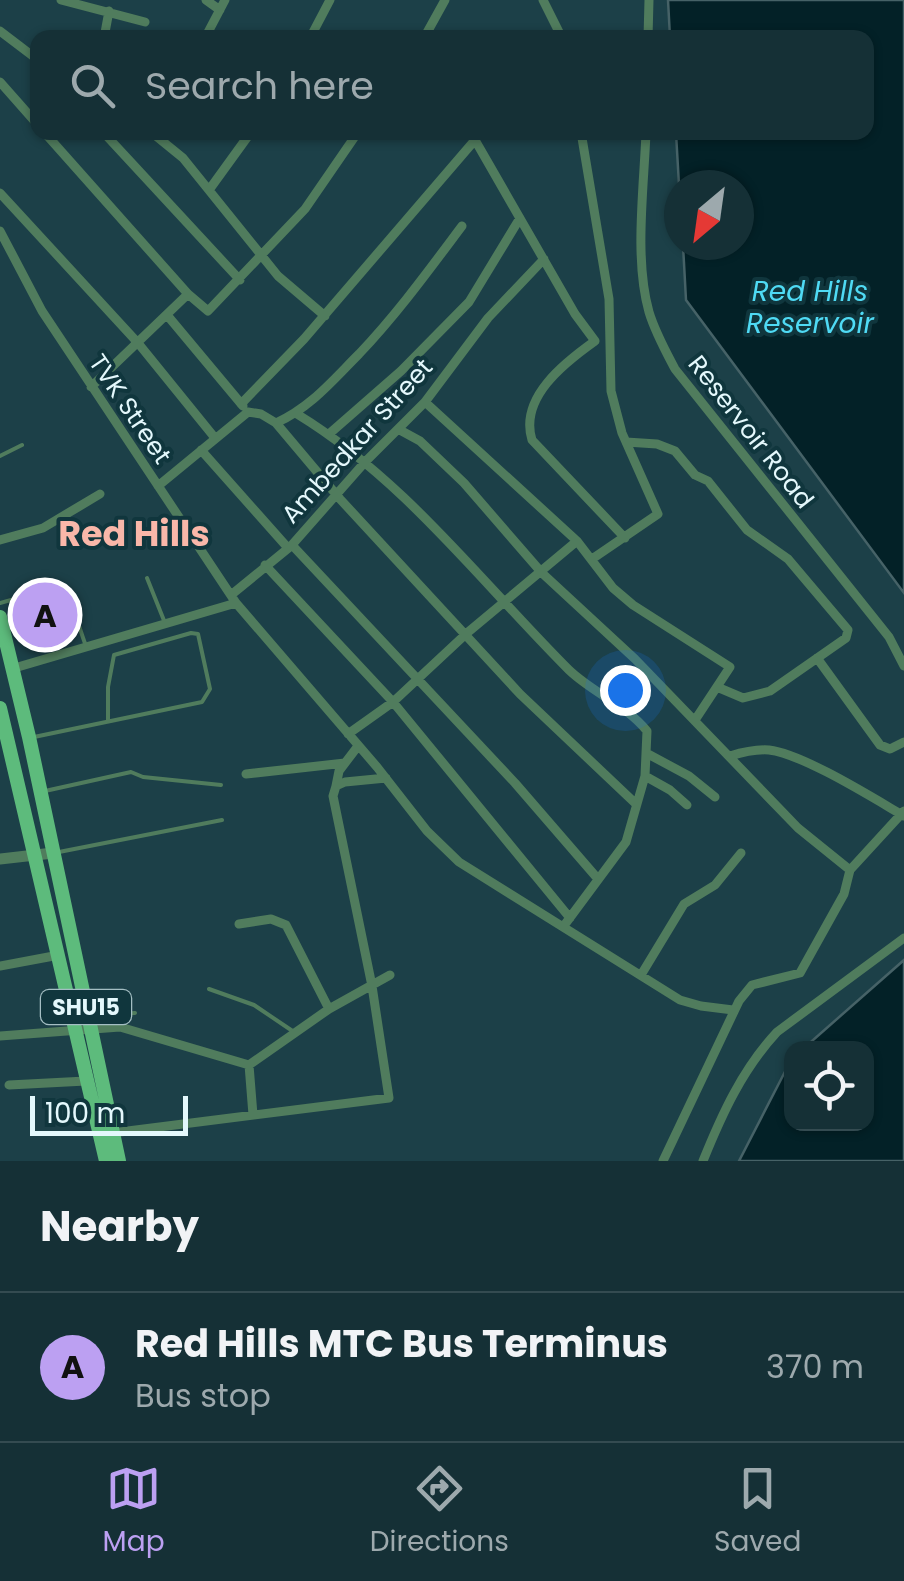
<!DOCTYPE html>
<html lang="en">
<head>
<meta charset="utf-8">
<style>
  body { margin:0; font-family:Poppins,sans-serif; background:#1e383e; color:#f1f3f6 }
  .controls { position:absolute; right:30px; bottom:30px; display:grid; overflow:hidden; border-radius:20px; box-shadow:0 2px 8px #0004 }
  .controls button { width:90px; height:90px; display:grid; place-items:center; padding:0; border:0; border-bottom:2px solid #344b51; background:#153036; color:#f1f3f6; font:50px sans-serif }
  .compass { position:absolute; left:664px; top:170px; width:90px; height:90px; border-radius:50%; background:#153036; box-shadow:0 2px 8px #0004; rotate:209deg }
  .scale { position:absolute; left:30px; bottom:25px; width:158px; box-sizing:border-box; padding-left:10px; border:5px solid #e4f8fc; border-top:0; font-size:28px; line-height:35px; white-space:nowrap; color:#e4f8fc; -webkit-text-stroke:8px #10363d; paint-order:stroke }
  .you { position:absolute; left:625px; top:690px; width:35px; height:35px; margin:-25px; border:8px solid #fff; border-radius:50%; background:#1a73e8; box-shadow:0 0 0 15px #1a73e833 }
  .badge { display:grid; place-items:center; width:65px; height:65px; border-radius:50%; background:#bca0f2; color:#111; font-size:32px; font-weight:700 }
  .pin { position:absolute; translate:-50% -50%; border:5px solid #fff; box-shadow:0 2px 10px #0006 }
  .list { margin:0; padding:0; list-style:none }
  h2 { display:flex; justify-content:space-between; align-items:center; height:130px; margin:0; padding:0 40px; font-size:42px }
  h2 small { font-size:32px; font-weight:400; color:#9da9ad }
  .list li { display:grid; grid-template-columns:65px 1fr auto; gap:30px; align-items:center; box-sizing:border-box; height:150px; padding:0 40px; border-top:2px solid #344b51 }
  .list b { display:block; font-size:38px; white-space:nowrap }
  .list p { margin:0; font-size:32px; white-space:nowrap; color:#9da9ad }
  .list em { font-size:32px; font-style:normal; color:#9da9ad }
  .icon { flex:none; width:55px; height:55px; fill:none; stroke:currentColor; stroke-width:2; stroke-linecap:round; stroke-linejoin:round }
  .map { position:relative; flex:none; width:904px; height:1161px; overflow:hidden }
  .search { position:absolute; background:#153036; box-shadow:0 2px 8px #0004; left:30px; right:30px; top:30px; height:110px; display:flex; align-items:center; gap:25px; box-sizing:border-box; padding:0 35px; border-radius:20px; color:#9da9ad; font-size:38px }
  .sheet { height:280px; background:#153036 }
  nav { display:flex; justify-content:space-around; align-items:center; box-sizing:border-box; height:140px; border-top:2px solid #344b51; background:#153036; font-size:28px; color:#9da9ad }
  nav a { display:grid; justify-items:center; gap:5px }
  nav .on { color:#bca0f2 }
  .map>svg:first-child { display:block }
</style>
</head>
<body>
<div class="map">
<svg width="904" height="1161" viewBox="0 0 904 1161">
  <rect width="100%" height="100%" fill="#1c4048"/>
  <path fill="#032127" stroke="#466267" stroke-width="2.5" d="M668,0H904V593L686,300L683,245H739V185H679L676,133L866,132V38L670,37Z
    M904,960V1161H739L791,1060L792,1124H866V1048H804Z"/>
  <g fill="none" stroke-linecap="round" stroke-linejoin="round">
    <path stroke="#507c5d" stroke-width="4" d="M0,456L22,445
      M147,578L165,623
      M0,603L53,588C73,596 78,626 86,646
      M34,737L202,702L210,689L198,634L191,633L114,655L108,687V721
      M45,791L131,772L143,777L221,785
      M59,852L222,820
      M209,989L254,1005L294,1032
      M92,1016L135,1013"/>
    <path stroke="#507c5d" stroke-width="9" d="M61,0L145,22
      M206,0L220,10
      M543,0L562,38
      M0,31L38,60
      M104,38L109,11
      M205,38L225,0
      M310,38L330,0
      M424,38L445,0
      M648,38L649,0
      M0,82L38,125
      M44,132L188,294L208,311L305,209L358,132
      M103,132L240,280
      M158,132L156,136L183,158L278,276L325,316
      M581,132L609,299L611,391L622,433L658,514L592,559
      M646,132C644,188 634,259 649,312C655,332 665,350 675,369L889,637L904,666
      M209,190L251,132
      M0,193L138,343L215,438
      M0,231L42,311L236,603L377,767L427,831L459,862L680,1000L701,1006L733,1010
      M167,315L243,406
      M91,387L188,294
      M425,402L577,541L613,588L633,605L730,667L695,720
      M241,404L304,339L475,140L575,314L595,341C564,363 519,398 532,440L625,538
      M297,414C405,480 480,581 569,670C593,693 626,705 647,731L645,776L626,842L563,927
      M276,423C311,407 332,381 359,354C397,314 429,270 462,226
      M398,429L420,441L464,483L542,573L635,659L798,828L850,870
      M329,434L401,371L469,302L520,218
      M626,442L657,444L675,451L695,475L708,481L747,530L788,559L848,630L846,638L770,691L743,698L717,687
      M201,450L288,548
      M158,486L248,412L261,414L276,423L340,499L520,694L635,803
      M0,540L43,528L100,494
      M292,545L515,783L598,879
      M265,565L393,702L570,918
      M231,595L291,546L365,462L425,402L488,318L544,259
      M817,658L880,745L890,749L904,742
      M11,669L236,603
      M348,734L393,702L467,633L577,541
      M648,754L689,776L715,797
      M730,756C743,752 755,749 769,750C803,754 873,798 904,816
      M246,774L345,763
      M645,776L670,790L687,805
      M336,786L339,771L358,746
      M239,924L271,919L286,925L329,1009
      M0,966L59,955
      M641,975L684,904L715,885L741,853
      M0,1036L120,1027L249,1065L329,1009L390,975
      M249,1065L253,1115
      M9,1085L86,1081
      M112,1133L389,1098L372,986L333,796L336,786L345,782L386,778
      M663,1161L739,1001L752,985L800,973L844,894L850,870L904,811
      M703,1161C722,1114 742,1070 777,1032L904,938"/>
    <path stroke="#507c5d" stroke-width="11" d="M0,859L53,853"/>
    <path stroke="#5dbb7c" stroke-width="14" d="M0,617L29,737L119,1161
      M0,708L106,1161"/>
  </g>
  <g text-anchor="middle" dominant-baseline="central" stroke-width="8" stroke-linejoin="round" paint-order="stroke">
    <rect fill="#10363d" stroke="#a4bec3" stroke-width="2.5" x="41" y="990" width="90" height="34" rx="8"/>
    <g font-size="22" font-weight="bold" fill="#e4f8fc">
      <text x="86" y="1007">SHU15</text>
    </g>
    <g font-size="25" fill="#e4f8fc" stroke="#10363d">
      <text transform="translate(130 409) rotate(56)">TVK Street</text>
      <text transform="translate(751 432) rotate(52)">Reservoir Road</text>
      <text transform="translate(357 441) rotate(-48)">Ambedkar Street</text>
    </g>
    <g font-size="28" font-style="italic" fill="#4fdaf4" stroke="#10363d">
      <text x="810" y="291">Red Hills<tspan x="810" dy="32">Reservoir</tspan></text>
    </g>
    <g font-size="35" font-weight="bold" fill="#f9b7a9" stroke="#10363d">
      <text x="134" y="533">Red Hills</text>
    </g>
  </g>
</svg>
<div class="controls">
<button><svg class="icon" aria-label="locate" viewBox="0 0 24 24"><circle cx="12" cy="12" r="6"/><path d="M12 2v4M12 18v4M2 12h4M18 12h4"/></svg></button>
</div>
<svg class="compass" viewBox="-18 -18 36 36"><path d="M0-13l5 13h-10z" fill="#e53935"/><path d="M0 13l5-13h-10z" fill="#9da9ad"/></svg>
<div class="scale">100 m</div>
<div class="you"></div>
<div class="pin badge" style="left:45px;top:615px">A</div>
<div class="search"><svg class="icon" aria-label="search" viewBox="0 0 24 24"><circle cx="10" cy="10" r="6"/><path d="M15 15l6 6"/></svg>Search here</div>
</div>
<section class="sheet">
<h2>Nearby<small></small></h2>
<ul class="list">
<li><span class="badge">A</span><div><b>Red Hills MTC Bus Terminus</b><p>Bus stop</p></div><em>370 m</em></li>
</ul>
</section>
<nav>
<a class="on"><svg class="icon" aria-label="map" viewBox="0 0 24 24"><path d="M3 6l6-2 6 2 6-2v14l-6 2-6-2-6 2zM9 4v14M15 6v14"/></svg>Map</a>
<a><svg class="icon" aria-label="directions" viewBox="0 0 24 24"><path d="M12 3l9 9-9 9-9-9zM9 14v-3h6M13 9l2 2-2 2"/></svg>Directions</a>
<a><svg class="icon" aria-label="saved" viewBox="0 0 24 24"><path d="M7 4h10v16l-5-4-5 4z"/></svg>Saved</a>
</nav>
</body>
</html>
